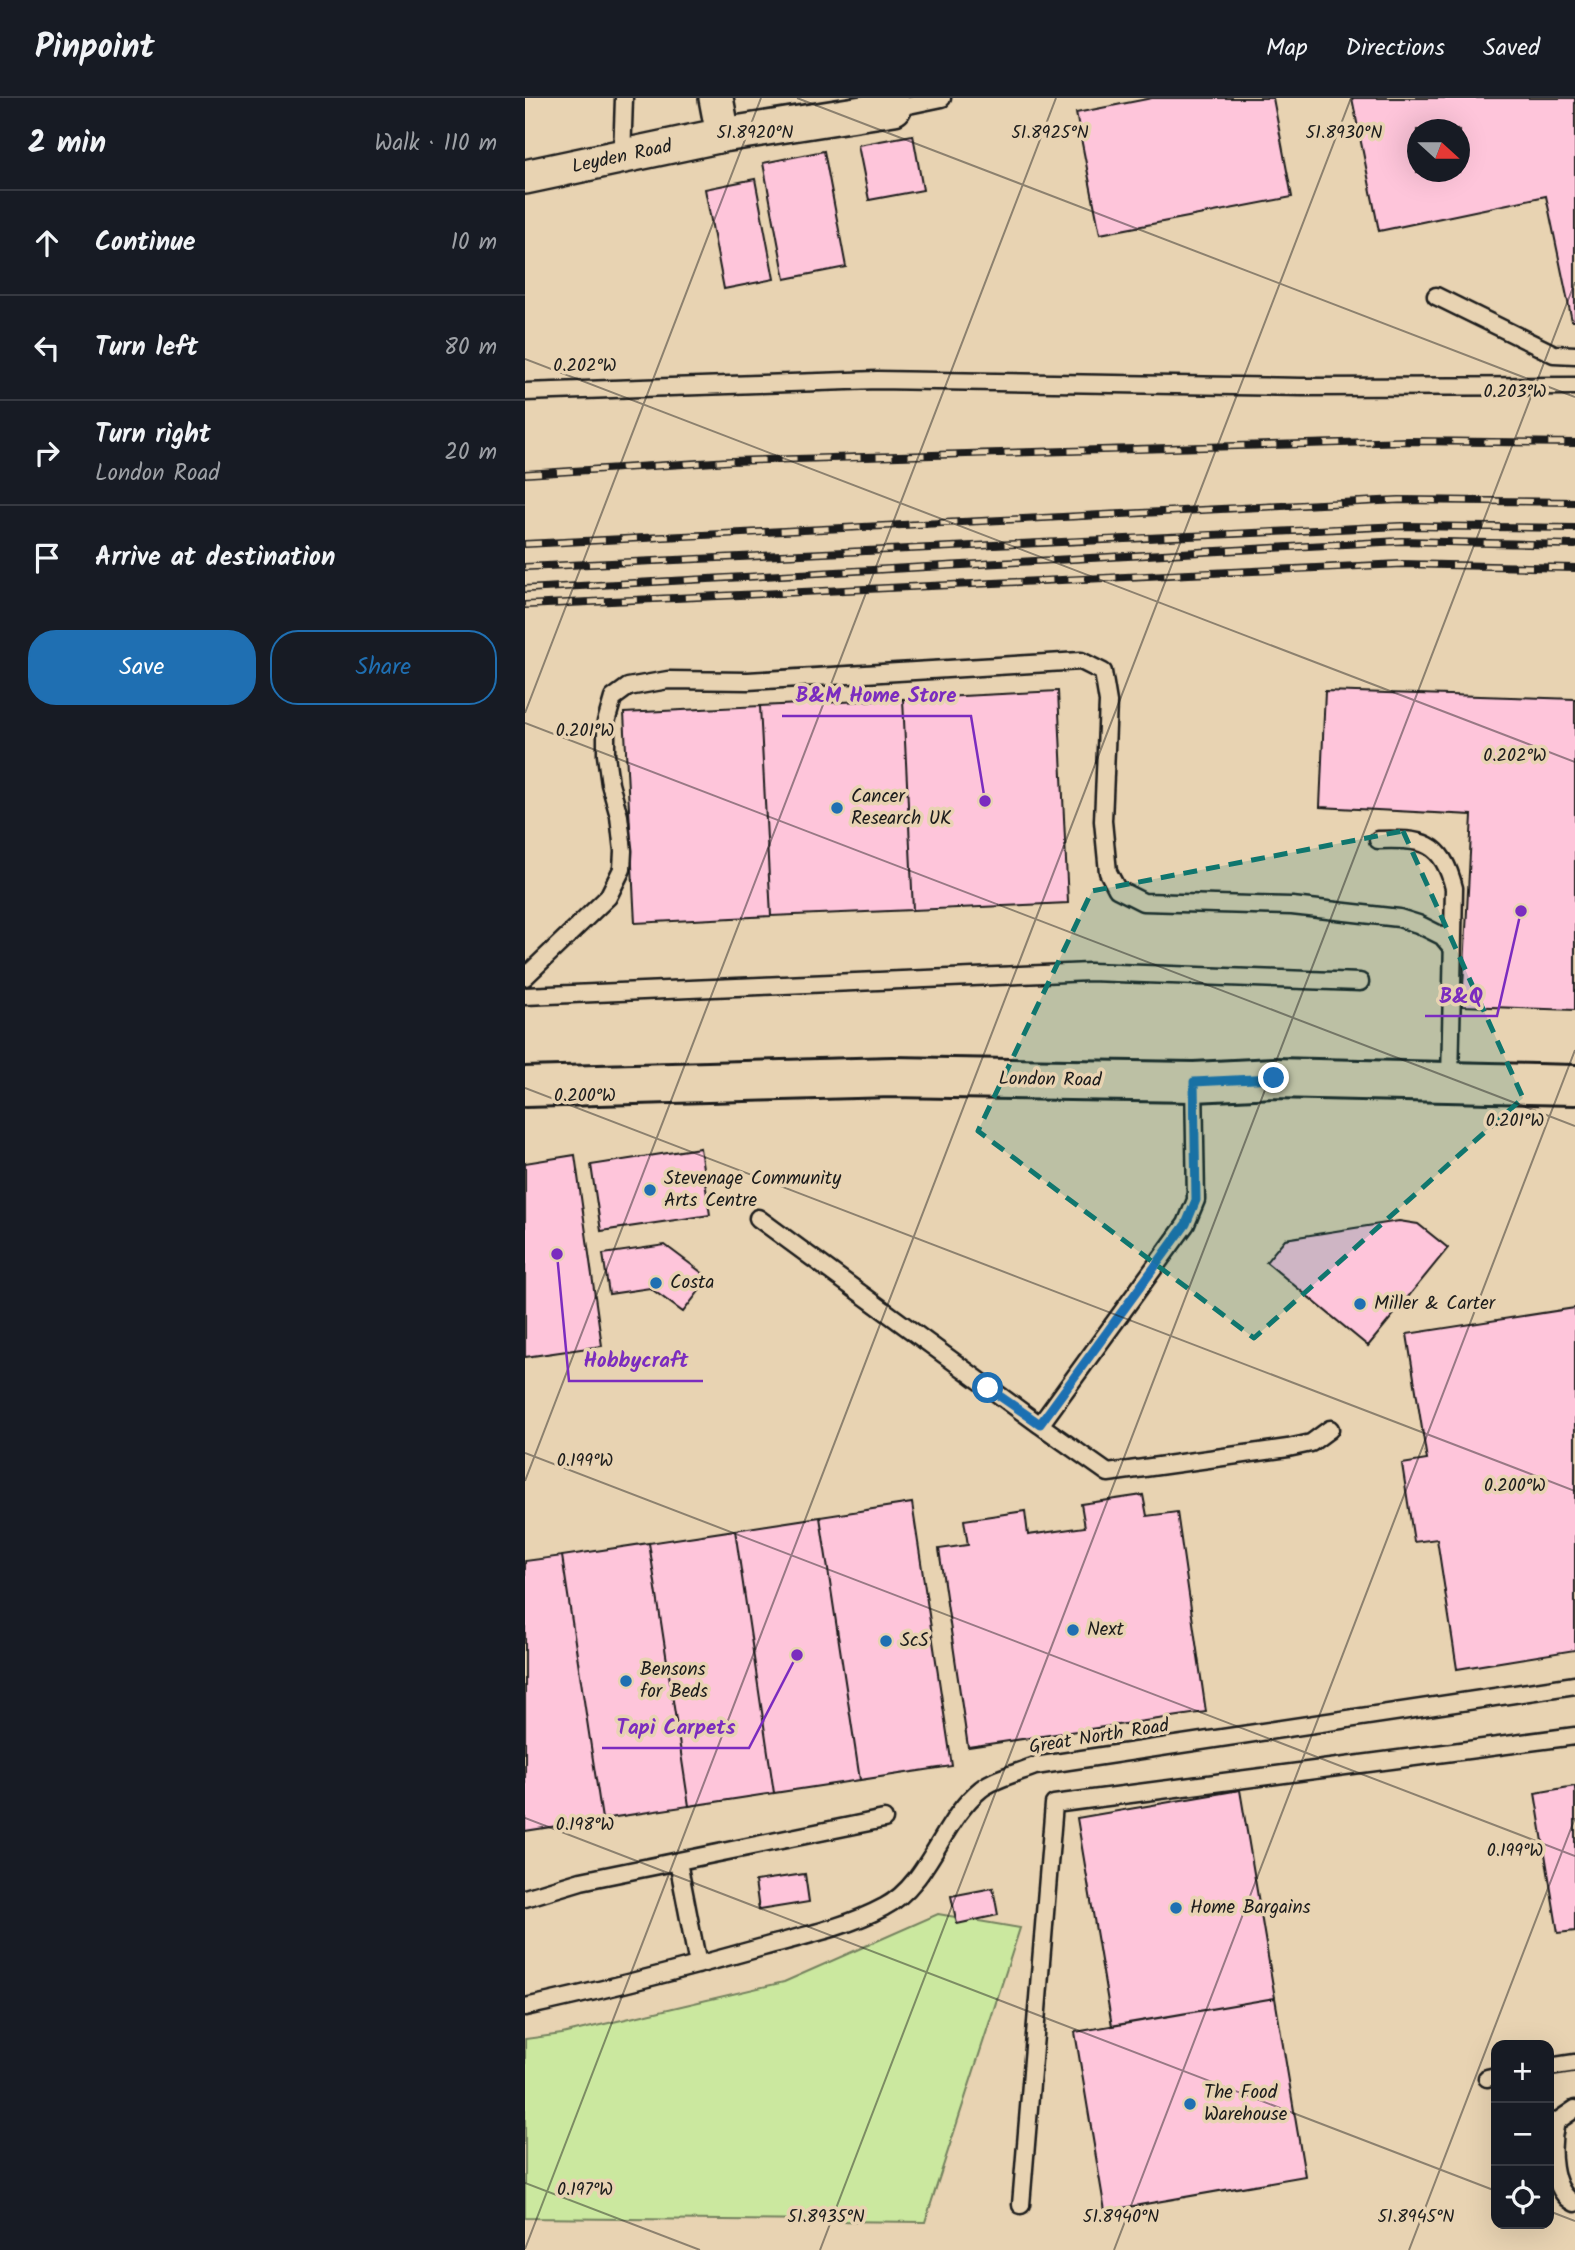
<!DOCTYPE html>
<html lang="en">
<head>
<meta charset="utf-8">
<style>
  body { margin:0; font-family:Kalam,sans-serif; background:#242831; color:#f1f3f6 }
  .controls { position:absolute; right:21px; bottom:21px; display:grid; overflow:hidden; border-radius:14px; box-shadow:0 7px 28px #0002 }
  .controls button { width:63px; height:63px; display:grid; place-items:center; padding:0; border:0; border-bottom:2px solid #363941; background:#171b24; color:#f1f3f6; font:35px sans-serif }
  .compass { position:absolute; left:882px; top:21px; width:63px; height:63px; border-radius:50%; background:#171b24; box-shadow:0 7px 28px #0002; rotate:111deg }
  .stop { position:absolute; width:21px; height:21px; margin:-16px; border:5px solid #1f6fb2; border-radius:50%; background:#fff }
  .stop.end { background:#1f6fb2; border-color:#fff; box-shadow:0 2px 7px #0008 }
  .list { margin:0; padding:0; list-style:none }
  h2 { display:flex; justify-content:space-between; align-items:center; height:91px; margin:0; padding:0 28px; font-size:30px }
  h2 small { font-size:23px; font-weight:400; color:#9ea1a6 }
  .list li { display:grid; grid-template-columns:46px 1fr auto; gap:21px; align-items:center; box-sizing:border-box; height:105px; padding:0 28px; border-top:2px solid #363941 }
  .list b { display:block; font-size:26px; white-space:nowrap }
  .list p { margin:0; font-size:23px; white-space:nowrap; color:#9ea1a6 }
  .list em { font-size:23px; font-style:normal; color:#9ea1a6 }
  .actions { display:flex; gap:14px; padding:21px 28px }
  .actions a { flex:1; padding:16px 0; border:2px solid #1f6fb2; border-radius:28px; text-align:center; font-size:24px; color:#1f6fb2 }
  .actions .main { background:#1f6fb2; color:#fff }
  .icon { flex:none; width:38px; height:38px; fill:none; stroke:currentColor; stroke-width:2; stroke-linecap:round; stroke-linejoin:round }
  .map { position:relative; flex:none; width:1050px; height:2152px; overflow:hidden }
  header { display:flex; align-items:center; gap:42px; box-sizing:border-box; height:98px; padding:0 35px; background:#171b24; border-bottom:2px solid #363941 }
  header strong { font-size:33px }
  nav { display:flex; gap:38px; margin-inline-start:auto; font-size:24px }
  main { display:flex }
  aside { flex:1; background:#171b24 }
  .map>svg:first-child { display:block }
</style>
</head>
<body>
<header>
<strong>Pinpoint</strong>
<nav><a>Map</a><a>Directions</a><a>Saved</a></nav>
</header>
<main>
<aside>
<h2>2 min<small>Walk · 110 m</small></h2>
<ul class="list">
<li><svg class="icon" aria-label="ahead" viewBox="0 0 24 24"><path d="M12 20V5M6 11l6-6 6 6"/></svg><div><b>Continue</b></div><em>10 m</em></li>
<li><svg class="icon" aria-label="left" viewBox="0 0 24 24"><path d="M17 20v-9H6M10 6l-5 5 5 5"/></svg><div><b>Turn left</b></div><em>80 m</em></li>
<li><svg class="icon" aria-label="right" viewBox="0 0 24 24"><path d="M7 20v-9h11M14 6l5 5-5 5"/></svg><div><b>Turn right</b><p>London Road</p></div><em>20 m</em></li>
<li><svg class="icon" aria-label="arrive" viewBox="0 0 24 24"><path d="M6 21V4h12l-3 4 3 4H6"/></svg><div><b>Arrive at destination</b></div></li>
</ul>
<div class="actions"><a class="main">Save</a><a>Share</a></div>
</aside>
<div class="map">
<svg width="1050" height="2152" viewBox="0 0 1050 2152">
  <rect width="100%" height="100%" fill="#e8d3b2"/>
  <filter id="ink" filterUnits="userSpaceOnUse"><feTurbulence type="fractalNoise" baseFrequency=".0143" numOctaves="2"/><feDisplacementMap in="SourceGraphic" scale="14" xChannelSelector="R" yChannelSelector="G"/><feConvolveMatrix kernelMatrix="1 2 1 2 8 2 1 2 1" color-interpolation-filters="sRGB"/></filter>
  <g filter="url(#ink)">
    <path fill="#cbe89f" stroke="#74825e" stroke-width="2" d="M413,1816L495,1830L400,2124L0,2120V1941L37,1936L259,1884Z"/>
    <path fill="#fec5da" stroke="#1c1c1c" stroke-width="2" fill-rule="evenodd" d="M627,0H748L767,99L575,136L551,15Z
      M827,0H1050V223H1047L1021,98L854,133ZM892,32H934V74H892Z
      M388,37L398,92L344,102L333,47Z
      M299,53L321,169L260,181L238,65Z
      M230,81L249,181L199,191L180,91Z
      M533,593L543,805L388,812L378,601Z
      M800,593L1050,601V912L937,908L947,717L795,709Z
      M378,601L388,812L246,818L235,608Z
      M235,608L246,818L110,825L99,615Z
      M175,1050L185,1117L76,1133L66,1067Z
      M50,1057L77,1248L0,1259V1065Z
      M874,1123L893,1126L923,1150L843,1248L741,1164L760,1141Z
      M140,1147L184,1180L158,1214L125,1190L84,1196L78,1156Z
      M1050,1210V1552L932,1571L912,1441L889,1444L877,1366L902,1362L882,1236Z
      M618,1397L622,1418L652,1414L681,1614L443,1649L414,1451L443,1447L439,1422L500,1413L503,1437L560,1429L556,1406Z
      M387,1405L427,1668L335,1682L295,1419Z
      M295,1419L335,1682L249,1695L210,1432Z
      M210,1432L249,1695L164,1708L124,1445Z
      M124,1445L164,1708L77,1721L37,1458Z
      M37,1458L77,1721L0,1733V1463Z
      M1050,1688V1833L1033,1835L1010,1695Z
      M715,1692L750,1900L587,1928L552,1720Z
      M280,1776L284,1804L234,1812L230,1783Z
      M468,1790L473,1817L432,1826L426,1798Z
      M750,1900L780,2078L580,2113L550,1934Z"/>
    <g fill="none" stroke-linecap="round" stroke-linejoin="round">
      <g stroke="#1c1c1c" stroke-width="21">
        <path id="lane" d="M369,10L417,0
          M97,60L99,0
          M911,198L1029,256L1050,257
          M0,294L352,282L777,289L1050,288
          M853,742C897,741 917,742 929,790L925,984
          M0,879L83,799L97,771L98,753L94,718L85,686L81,657V624L88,600L103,589L143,582L223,583L556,563L578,574L583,604L578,723L583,774L592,791L618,804L767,808L874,820L893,826L917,838L927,850
          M0,898L565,874L835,884
          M669,984L671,1102L661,1126L515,1327L583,1375L763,1350L786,1345L805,1331
          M233,1120L515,1327
          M153,1764L173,1867
          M0,1800L56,1783L359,1721
          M0,1909C80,1892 159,1871 238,1849C278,1838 322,1829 359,1809C404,1786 417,1722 456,1691C468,1681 495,1674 510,1668L1050,1587
          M1024,1969L1050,1965
          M962,1980L971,1978
          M1050,2011L1031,2024C1025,2047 1025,2093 1050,2105
          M496,2107L529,1706L1050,1638"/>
      </g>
      <g stroke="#1c1c1c" stroke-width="38">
        <path id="street" d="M198,37L369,10
          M0,79L198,37L191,0"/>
      </g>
      <g stroke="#1c1c1c" stroke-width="44">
        <path id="secondary" d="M0,989L367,979L669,984L749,980L1050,987"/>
      </g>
      <use href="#lane" stroke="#e8d3b2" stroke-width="16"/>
      <use href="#street" stroke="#e8d3b2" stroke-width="33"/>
      <use href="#secondary" stroke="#e8d3b2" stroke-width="38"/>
      <g stroke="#1c1c1c" stroke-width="8">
        <path id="rail" d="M0,376L206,363L884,343L1050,345
          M0,446L874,402L1050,404
          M0,469L876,428L1050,430
          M0,491L876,443L1050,447
          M0,507L877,466L1050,470"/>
      </g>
      <use href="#rail" stroke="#e8d3b2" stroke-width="5" stroke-dasharray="16" stroke-linecap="butt"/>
    </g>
  </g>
  <g fill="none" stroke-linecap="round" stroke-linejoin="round" filter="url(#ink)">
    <path stroke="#1f6fb2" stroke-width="9" d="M463,1290L515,1326L661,1126L671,1102L669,984L749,980"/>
  </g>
  <path fill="#0f766e" fill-opacity="0.2" stroke="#0f766e" stroke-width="5" stroke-dasharray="14 9" stroke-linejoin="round" d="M878,733L998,1000L729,1240L453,1033L567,793Z"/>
  <path fill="none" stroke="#1c1c1c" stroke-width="2" stroke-opacity="0.45" d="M272,0L1050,299M0,261L1050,664M0,615L236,0M0,625L1050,1028M0,990L1050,1393M0,1355L1050,1758M0,1383L531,0M0,1720L971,2093M0,2085L175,2152M1024,2113L1050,2123M0,2151L826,0M295,2152L1050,184M589,2152L1050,952M884,2152L1050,1720"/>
  <g fill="#1f6fb2" stroke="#e8d3b2" stroke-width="2.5">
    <circle cx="312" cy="710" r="7"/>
    <circle cx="125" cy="1092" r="7"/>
    <circle cx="131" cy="1185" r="7"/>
    <circle cx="835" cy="1206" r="7"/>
    <circle cx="548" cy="1532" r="7"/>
    <circle cx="361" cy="1543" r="7"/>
    <circle cx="101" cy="1583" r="7"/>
    <circle cx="651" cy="1810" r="7"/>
    <circle cx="665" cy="2006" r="7"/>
  </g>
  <g text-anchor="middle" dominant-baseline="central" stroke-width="7" stroke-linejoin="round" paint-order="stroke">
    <g font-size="19" fill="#1c1c1c" stroke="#e8d3b2">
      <text transform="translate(97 59) rotate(-12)">Leyden Road</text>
      <text transform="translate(525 982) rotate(1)">London Road</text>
      <text transform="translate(574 1639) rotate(-9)">Great North Road</text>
    </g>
    <g font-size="19" fill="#1c1c1c" stroke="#e8d3b2" text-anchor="start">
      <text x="326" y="699">Cancer<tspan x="326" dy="22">Research UK</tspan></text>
      <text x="139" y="1081">Stevenage Community<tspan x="139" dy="22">Arts Centre</tspan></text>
      <text x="145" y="1185">Costa</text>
      <text x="849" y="1206">Miller &amp; Carter</text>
      <text x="562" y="1532">Next</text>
      <text x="375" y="1543">ScS</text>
      <text x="115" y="1572">Bensons<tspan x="115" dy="22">for Beds</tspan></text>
      <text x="665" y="1810">Home Bargains</text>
      <text x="679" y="1995">The Food<tspan x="679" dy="22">Warehouse</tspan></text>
    </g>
  </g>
  <g font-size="18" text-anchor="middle" fill="#1c1c1c" stroke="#e8d3b2" stroke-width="7" stroke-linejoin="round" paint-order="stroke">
    <text x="230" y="40">51.8920°N</text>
    <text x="525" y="40">51.8925°N</text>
    <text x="819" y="40">51.8930°N</text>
    <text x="60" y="273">0.202°W</text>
    <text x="990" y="299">0.203°W</text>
    <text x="60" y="638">0.201°W</text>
    <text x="990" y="663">0.202°W</text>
    <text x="60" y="1003">0.200°W</text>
    <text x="990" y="1028">0.201°W</text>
    <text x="60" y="1368">0.199°W</text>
    <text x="990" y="1393">0.200°W</text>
    <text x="60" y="1732">0.198°W</text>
    <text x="990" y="1758">0.199°W</text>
    <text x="60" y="2097">0.197°W</text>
    <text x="301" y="2124">51.8935°N</text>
    <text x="596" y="2124">51.8940°N</text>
    <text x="891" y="2124">51.8945°N</text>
  </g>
  <path fill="none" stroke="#7b2cbf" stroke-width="2.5" d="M460 703L446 618H257M996 813L972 918H900M32 1156L44 1283H178M272 1557L224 1650H77"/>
  <g fill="#7b2cbf" stroke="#e8d3b2" stroke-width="2.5">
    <circle cx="460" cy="703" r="7"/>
    <circle cx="996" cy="813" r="7"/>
    <circle cx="32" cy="1156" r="7"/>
    <circle cx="272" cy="1557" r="7"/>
  </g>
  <g font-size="21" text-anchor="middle" font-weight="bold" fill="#7b2cbf" stroke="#e8d3b2" stroke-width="7" stroke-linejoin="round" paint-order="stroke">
    <text x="351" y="604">B&amp;M Home Store</text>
    <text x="936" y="905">B&amp;Q</text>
    <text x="111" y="1269">Hobbycraft</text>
    <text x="151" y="1636">Tapi Carpets</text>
  </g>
</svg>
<div class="controls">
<button>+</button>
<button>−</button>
<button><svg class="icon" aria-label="locate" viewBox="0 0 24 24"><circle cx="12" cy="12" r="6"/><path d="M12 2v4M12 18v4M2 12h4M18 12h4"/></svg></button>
</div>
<svg class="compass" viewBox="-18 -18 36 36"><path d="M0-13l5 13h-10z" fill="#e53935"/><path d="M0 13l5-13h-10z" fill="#9ea1a6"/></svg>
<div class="stop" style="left:463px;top:1290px"></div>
<div class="stop end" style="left:749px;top:980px"></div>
</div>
</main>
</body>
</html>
